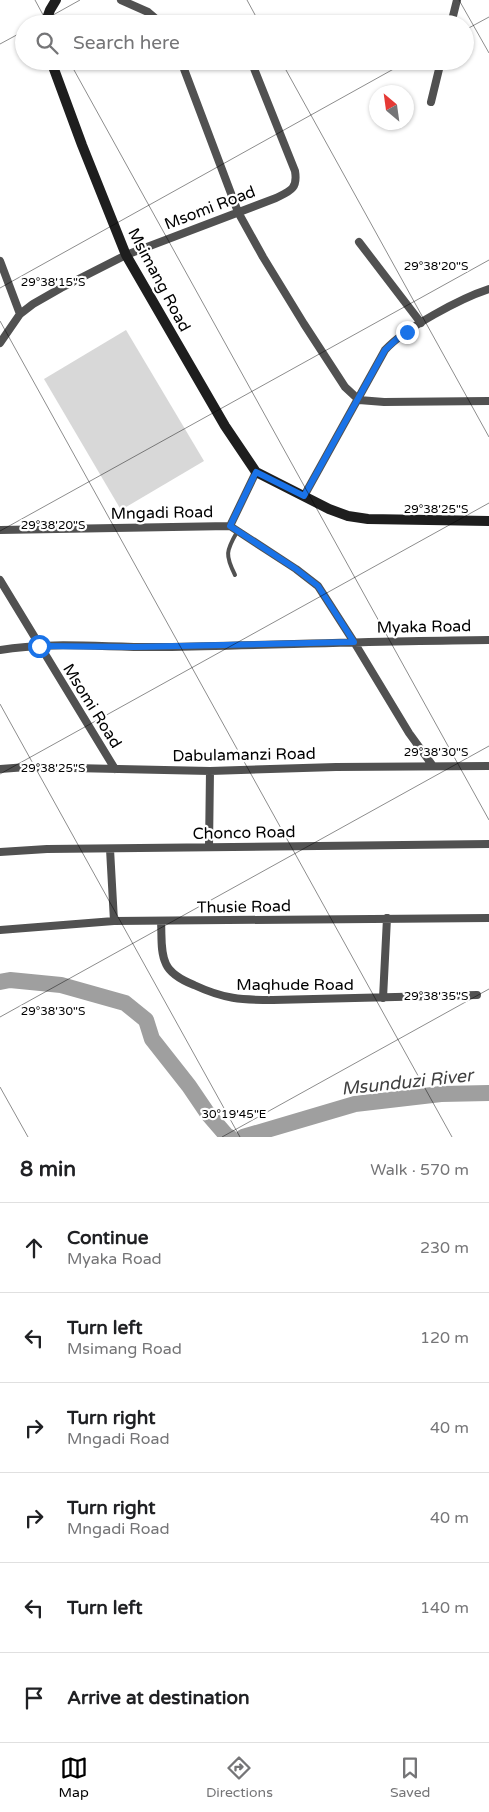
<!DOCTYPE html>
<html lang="en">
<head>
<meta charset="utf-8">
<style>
  body { margin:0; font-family:"Varela Round",sans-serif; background:#f6f6f6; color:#202124 }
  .compass { position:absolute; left:369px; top:85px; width:45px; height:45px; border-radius:50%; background:#fff; box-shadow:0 1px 4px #0004; rotate:331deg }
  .stop { position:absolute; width:15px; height:15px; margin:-11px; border:4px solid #1a73e8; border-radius:50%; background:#fff }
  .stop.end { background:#1a73e8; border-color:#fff; box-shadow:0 1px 5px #0008 }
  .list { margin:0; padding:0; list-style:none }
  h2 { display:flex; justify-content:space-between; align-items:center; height:65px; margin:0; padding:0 20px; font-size:21px }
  h2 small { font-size:16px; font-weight:400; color:#757577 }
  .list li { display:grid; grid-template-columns:32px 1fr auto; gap:15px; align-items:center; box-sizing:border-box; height:90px; padding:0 20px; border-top:1px solid #e0e0e0 }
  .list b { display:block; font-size:19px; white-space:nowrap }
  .list p { margin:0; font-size:16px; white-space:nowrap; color:#757577 }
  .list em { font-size:16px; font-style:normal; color:#757577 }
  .icon { flex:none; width:28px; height:28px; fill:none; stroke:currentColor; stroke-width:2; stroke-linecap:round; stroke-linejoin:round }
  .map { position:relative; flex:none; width:489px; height:1137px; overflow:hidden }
  .search { position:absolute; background:#fff; box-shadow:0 1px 4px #0004; left:15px; right:15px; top:15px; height:55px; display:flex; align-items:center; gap:12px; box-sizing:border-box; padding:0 18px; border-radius:28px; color:#757577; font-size:19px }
  .sheet { height:605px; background:#fff }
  nav { display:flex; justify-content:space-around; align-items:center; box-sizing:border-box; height:70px; border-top:1px solid #e0e0e0; background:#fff; font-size:14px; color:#757577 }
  nav a { display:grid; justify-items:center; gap:2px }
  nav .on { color:#000 }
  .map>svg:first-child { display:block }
</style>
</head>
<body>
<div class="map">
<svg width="489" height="1137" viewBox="0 0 489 1137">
  <rect width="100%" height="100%" fill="#fff"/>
  <path fill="#d8d8d8" d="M126,330L204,461L121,510L44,379Z"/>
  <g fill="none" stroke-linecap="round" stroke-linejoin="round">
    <path stroke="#9f9f9f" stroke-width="16" d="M0,982L10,980L61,985L125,1003L146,1020L152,1039L189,1086L208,1114L227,1136L230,1137
      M243,1137L355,1104L441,1094L489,1093"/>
    <path stroke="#515151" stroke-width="4" d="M235,575C225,555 226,551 237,532"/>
    <path stroke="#515151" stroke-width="8" d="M121,0L148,12L162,24
      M451,24L457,0
      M181,61L238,212L263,257L304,324L345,387L359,400
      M431,102L441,61
      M359,242L421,323
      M0,261L20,314
      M0,343L20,314L33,304L61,288L126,255L276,198C290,191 298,189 295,171L251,61
      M359,400L384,402L489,401
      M304,496L385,350C405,328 461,298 489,289
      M230,526L296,569L318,586L354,642L409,733L433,766
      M230,526L256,472
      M0,530L230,526
      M0,580L115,769
      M0,650C53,641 109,648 163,647C272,645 380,641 489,640
      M0,769L27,767L210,771L336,767L489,766
      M209,847L210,771
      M110,849L114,921
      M0,852L47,849L489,844
      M161,922C162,936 160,952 166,964C171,975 184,981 194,985C224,999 241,1000 273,1000L477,995
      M0,930L114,921L489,918
      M383,998L387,918"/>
    <path stroke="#1e1e1e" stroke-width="10" d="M45,24L50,10L56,0
      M51,61L82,145L126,255L225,426L256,472L329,509L348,516L368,519L489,521"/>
  </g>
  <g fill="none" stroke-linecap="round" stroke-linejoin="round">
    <path stroke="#1a73e8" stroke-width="6" d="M39,646L135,647L354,642L318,586L296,569L230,526L256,472L304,496L385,350L398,338L407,332"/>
  </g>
  <path fill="none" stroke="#000" stroke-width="1" stroke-opacity="0.45" d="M35,0L48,24M247,0L260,24M459,0L489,53M37,24L80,0M465,30L489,17M0,44L24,31M69,61L489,820M281,61L489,437M0,288L408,61M0,321L452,1137M0,531L489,260M0,704L240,1137M0,774L489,503M0,1017L489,746M0,1087L28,1137M222,1137L489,989"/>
  <g text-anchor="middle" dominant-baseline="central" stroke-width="4.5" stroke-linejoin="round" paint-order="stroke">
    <g font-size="16" fill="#000" stroke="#fff">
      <text transform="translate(210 208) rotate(-21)">Msomi Road</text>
      <text transform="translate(159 280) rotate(62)">Msimang Road</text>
      <text transform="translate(162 513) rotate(-1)">Mngadi Road</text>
      <text transform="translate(424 627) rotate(-1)">Myaka Road</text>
      <text transform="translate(92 706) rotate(58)">Msomi Road</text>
      <text transform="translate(244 755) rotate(-1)">Dabulamanzi Road</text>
      <text transform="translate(244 833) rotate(-1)">Chonco Road</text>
      <text transform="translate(244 907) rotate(-1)">Thusie Road</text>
      <text x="295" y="985">Maqhude Road</text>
    </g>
    <g font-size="18" font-style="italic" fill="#404040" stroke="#fff">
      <text transform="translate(407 1082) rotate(-6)">Msunduzi River</text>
    </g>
  </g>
  <g font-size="12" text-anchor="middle" fill="#000" stroke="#fff" stroke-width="4.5" stroke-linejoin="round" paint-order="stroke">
    <text x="436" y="270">29°38'20"S</text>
    <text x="53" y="286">29°38'15"S</text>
    <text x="436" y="513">29°38'25"S</text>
    <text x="53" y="529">29°38'20"S</text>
    <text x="436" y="756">29°38'30"S</text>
    <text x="53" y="772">29°38'25"S</text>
    <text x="436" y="1000">29°38'35"S</text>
    <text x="53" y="1015">29°38'30"S</text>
    <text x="234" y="1118">30°19'45"E</text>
  </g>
</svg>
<svg class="compass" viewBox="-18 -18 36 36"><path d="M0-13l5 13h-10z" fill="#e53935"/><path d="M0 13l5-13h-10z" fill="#757577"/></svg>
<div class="stop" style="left:39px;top:646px"></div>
<div class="stop end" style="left:407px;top:332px"></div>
<div class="search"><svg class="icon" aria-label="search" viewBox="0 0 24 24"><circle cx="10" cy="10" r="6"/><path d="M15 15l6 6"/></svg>Search here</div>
</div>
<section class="sheet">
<h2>8 min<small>Walk · 570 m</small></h2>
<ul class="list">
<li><svg class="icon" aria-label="ahead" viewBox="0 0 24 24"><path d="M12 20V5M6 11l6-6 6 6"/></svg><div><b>Continue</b><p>Myaka Road</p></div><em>230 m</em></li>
<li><svg class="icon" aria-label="left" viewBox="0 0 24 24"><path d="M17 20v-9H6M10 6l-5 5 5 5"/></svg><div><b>Turn left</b><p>Msimang Road</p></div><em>120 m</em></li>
<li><svg class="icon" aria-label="right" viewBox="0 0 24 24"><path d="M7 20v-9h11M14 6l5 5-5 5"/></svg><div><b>Turn right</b><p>Mngadi Road</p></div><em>40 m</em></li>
<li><svg class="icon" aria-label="right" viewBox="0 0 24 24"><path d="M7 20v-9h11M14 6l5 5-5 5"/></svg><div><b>Turn right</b><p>Mngadi Road</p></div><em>40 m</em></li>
<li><svg class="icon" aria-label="left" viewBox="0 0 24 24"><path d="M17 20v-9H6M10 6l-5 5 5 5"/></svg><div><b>Turn left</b></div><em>140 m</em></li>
<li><svg class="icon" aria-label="arrive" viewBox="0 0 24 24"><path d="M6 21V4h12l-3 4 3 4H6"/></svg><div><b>Arrive at destination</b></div></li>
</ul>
</section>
<nav>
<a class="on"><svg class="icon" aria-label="map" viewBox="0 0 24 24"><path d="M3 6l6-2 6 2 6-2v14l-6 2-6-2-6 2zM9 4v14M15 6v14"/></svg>Map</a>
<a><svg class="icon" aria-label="directions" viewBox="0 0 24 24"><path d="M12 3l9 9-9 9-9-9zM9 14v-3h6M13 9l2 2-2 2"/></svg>Directions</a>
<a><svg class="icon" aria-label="saved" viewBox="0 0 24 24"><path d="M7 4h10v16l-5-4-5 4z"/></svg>Saved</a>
</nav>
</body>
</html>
